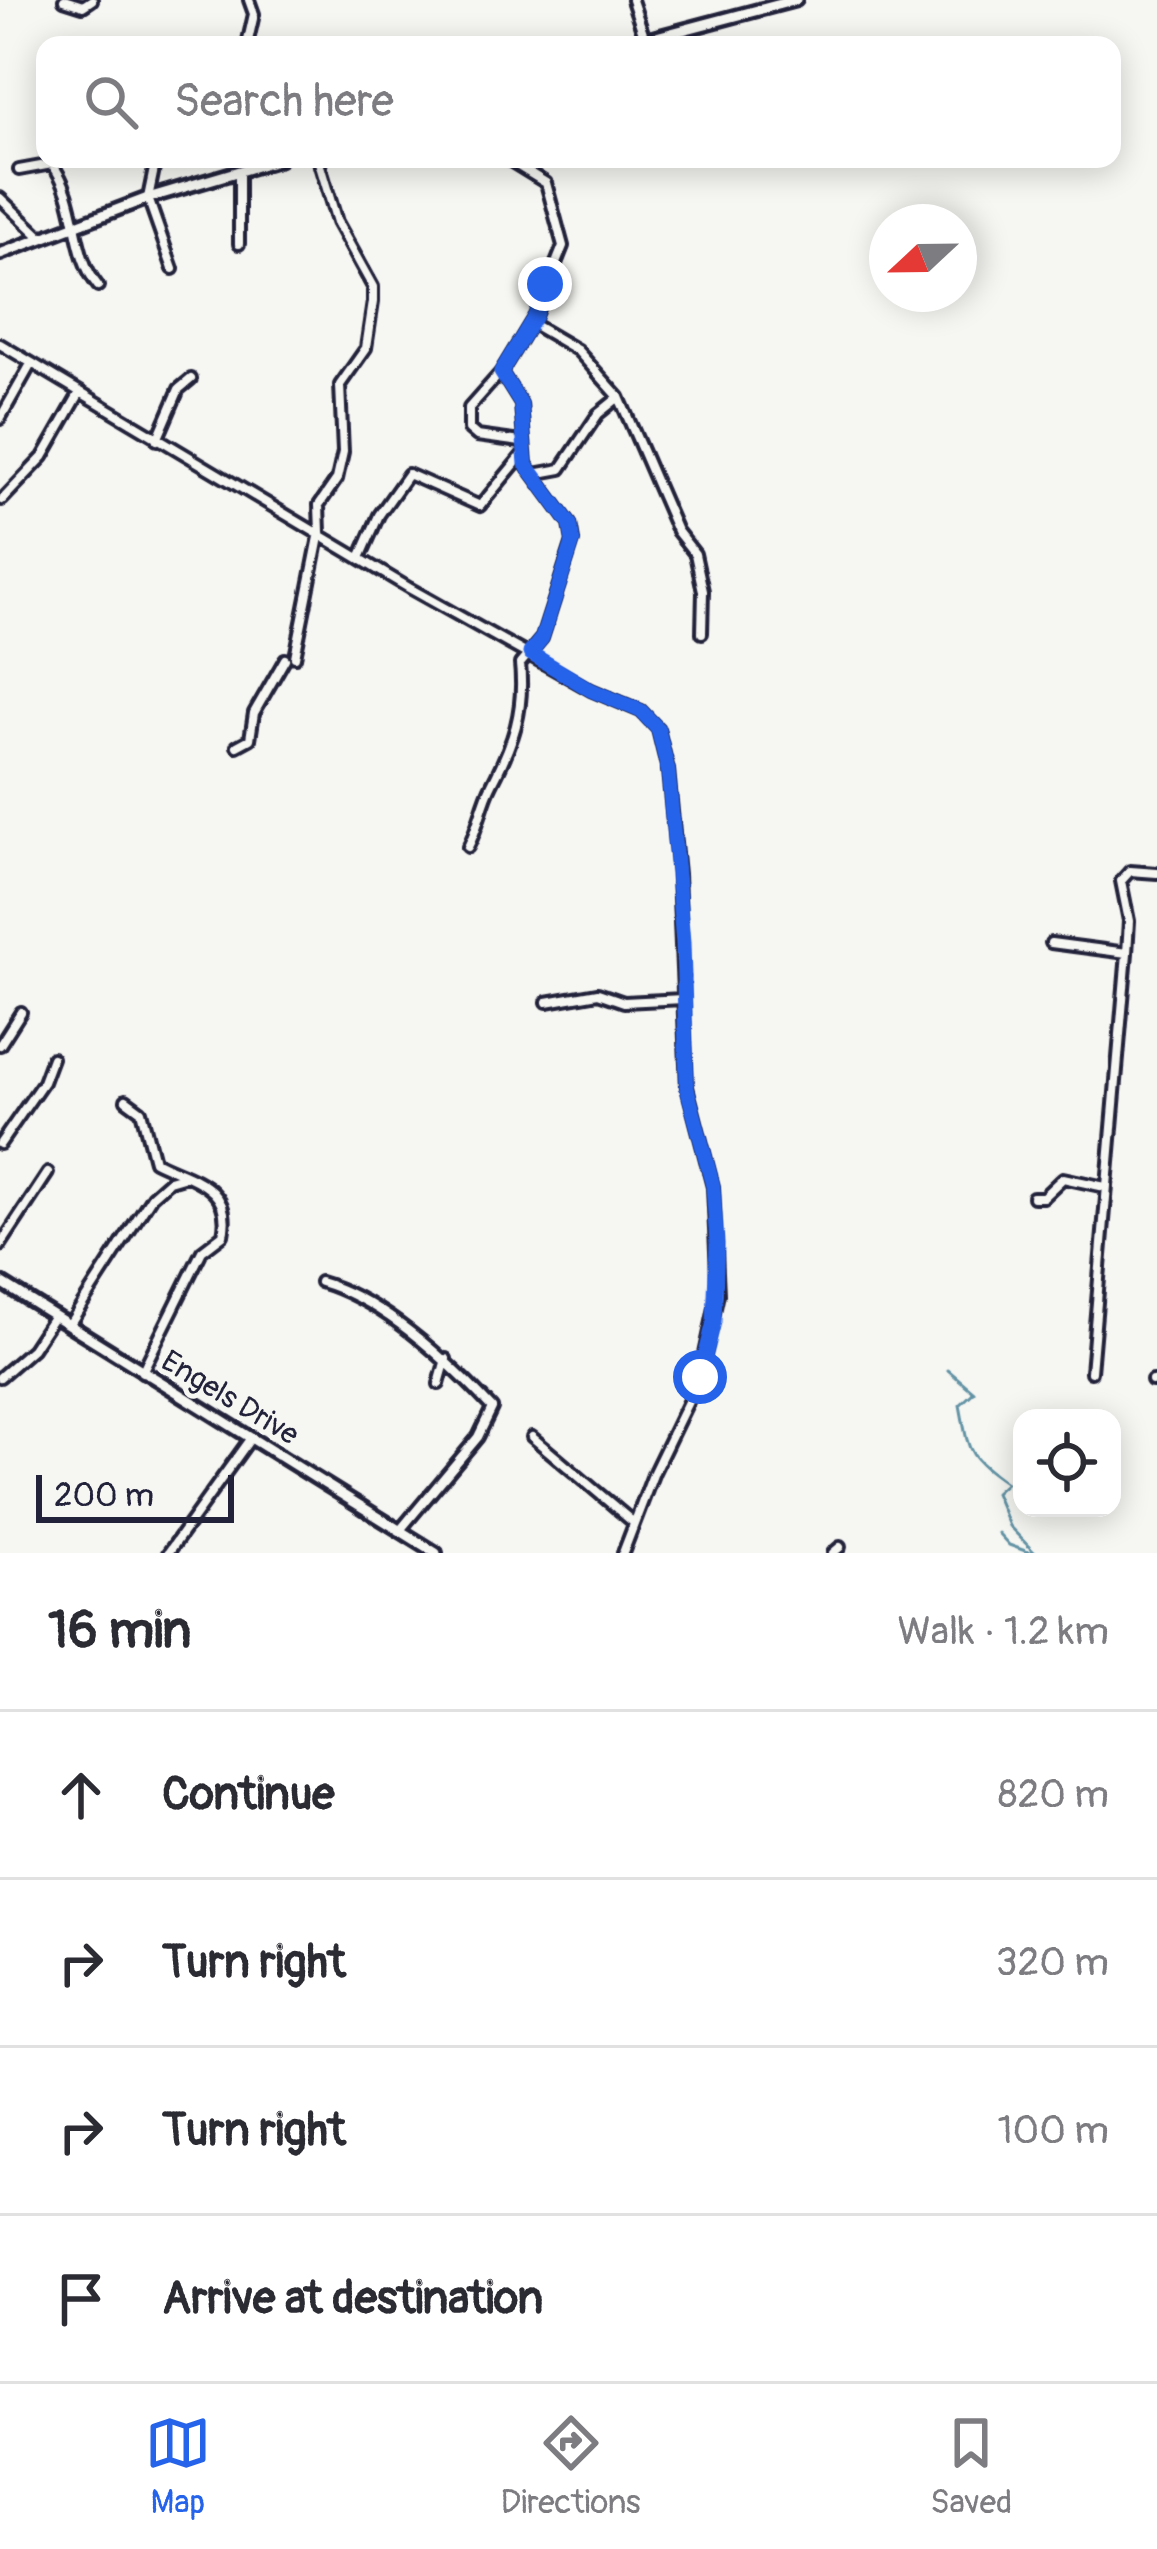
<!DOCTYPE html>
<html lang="en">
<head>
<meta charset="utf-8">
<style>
  body { margin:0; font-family:Pangolin,sans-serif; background:#f7f7f7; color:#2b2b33 }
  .controls { position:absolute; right:36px; bottom:36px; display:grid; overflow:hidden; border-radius:24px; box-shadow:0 6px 30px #0003 }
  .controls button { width:108px; height:108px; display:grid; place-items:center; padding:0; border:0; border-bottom:3px solid #e1e1e2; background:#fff; color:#2b2b33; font:60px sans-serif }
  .compass { position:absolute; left:869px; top:204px; width:108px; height:108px; border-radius:50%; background:#fff; box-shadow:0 6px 30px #0003; rotate:248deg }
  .scale { position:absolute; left:36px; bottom:30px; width:198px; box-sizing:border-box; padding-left:12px; border:6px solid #22223b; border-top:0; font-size:33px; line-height:42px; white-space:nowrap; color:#22223b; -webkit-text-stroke:9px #f6f6f2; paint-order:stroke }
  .stop { position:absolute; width:36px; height:36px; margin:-27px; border:9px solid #2563eb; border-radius:50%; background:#fff }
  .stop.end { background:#2563eb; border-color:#fff; box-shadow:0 3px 12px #0008 }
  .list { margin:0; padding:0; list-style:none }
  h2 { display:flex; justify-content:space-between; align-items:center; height:156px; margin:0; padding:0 48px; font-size:51px }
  h2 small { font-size:39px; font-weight:400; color:#7c7c81 }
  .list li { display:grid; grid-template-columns:78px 1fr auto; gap:36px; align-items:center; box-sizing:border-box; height:168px; padding:0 48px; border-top:3px solid #e1e1e2 }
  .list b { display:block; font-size:45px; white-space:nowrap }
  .list em { font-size:39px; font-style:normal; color:#7c7c81 }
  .icon { flex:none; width:66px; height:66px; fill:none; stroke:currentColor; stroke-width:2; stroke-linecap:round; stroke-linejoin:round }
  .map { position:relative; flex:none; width:1157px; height:1553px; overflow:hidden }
  .search { position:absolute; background:#fff; box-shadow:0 6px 30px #0003; left:36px; right:36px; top:36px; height:132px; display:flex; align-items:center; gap:30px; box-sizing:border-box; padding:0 42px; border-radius:24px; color:#7c7c81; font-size:45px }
  .sheet { height:828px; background:#fff }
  nav { display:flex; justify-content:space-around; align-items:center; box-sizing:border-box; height:168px; border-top:3px solid #e1e1e2; background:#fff; font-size:33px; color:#7c7c81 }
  nav a { display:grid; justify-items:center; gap:6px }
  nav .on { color:#2563eb }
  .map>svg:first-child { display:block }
</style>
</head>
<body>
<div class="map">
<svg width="1157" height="1553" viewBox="0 0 1157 1553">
  <rect width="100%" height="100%" fill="#f6f6f2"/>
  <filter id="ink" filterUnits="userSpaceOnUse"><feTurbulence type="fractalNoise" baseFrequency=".00833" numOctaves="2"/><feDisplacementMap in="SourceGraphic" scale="24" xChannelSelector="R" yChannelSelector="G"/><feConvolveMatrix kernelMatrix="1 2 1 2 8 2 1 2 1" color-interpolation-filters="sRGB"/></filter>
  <g filter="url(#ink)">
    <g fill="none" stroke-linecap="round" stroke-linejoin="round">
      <path stroke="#6393a5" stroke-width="3" d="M948,1370L974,1392L960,1405C969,1452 966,1455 1006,1483L995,1493L1009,1526L1035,1553
        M998,1533L1009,1545L1031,1553"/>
      <g stroke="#22223b" stroke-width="16">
        <path id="minor" d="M64,0L83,6L92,0
          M632,0L645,39
          M247,45L254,14L249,0
          M156,159L148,198L173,269
          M19,170L52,164C80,201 70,251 98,286
          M239,171V244
          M0,198L41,237
          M531,323L577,350L619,397
          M0,344L409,588L591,690L641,711L658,729L668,770L678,874L687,1087L713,1187L718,1294L700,1377L654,1472L623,1553
          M501,372L469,408V429L477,436L521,442
          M0,419L31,364
          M157,440L179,389L191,379
          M534,474L561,469L598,414L619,397L677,531L695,554L703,591L702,633
          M2,500L43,457L79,394
          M360,558L379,515L408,474L480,506L523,454
          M295,657L320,532L319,505L337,479L343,452L340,385L366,348L373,302V287L337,222L318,159
          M237,746L250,739L254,713L285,659
          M468,847C479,826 482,803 492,784C513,743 525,711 520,664L542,638L573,541L570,524L526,464L521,404L501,372L535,316L563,246L546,183L507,159
          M1051,943L1127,953L1129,921L1121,881L1130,871L1157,873
          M547,1002L598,993L624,1002L683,999
          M0,1045L21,1012
          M126,1100L141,1111L154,1161C189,1179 234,1185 223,1235L202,1251L142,1372
          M0,1144L43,1082L52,1058
          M1033,1197H1043L1063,1178L1105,1187
          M0,1246L48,1173
          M320,1282C383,1300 448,1361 492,1408L478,1437L401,1529
          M69,1325L152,1196L169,1181L186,1176
          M1091,1372L1127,953
          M0,1377L32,1349L53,1317
          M1152,1381H1157
          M439,1384L446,1359
          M532,1437L634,1523
          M168,1553L250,1439
          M833,1553L840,1547"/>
      </g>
      <g stroke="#22223b" stroke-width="18">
        <path id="tertiary" d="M626,45L796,0
          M0,254L148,198L280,159
          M0,1282L436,1553"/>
      </g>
      <use href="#minor" stroke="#f6f6f2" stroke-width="8"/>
      <use href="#tertiary" stroke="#f6f6f2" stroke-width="9"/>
    </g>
  </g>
  <g fill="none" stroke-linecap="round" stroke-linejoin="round" filter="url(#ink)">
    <path stroke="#2563eb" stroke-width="15" d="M545,284L535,316L501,372L521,404L526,464L570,524L573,542L542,638L530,653L591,690L641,711L658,729L668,770L683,942L687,1088L713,1186L717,1244L714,1322L700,1377"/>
  </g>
  <g text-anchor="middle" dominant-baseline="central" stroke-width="10" stroke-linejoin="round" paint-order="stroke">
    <g font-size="30" fill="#22223b" stroke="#f6f6f2">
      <text transform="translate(230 1398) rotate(31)">Engels Drive</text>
    </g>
  </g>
</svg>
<div class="controls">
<button><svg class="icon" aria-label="locate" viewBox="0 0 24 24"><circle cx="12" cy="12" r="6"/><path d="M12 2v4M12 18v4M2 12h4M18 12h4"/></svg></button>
</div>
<svg class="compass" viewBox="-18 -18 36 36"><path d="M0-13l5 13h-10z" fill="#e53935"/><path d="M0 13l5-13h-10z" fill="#7c7c81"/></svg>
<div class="scale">200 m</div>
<div class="stop" style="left:700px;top:1377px"></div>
<div class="stop end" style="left:545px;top:284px"></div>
<div class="search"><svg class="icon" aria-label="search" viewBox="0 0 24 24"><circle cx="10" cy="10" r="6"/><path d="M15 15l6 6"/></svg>Search here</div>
</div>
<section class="sheet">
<h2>16 min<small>Walk · 1.2 km</small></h2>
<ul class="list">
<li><svg class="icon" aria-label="ahead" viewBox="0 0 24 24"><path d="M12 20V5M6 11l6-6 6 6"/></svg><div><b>Continue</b></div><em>820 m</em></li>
<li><svg class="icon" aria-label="right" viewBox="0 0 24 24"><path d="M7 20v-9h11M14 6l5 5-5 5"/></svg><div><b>Turn right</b></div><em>320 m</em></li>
<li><svg class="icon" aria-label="right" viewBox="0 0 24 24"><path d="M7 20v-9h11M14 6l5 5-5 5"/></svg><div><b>Turn right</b></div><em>100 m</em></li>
<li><svg class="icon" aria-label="arrive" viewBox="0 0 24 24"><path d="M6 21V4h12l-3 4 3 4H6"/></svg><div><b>Arrive at destination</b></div></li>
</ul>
</section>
<nav>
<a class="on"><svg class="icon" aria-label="map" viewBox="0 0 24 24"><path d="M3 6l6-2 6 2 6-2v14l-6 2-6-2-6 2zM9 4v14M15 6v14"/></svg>Map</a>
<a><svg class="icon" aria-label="directions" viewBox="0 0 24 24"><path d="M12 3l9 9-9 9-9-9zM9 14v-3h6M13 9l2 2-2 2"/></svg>Directions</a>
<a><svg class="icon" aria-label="saved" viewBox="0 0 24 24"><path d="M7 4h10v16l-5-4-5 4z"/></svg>Saved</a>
</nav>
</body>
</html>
